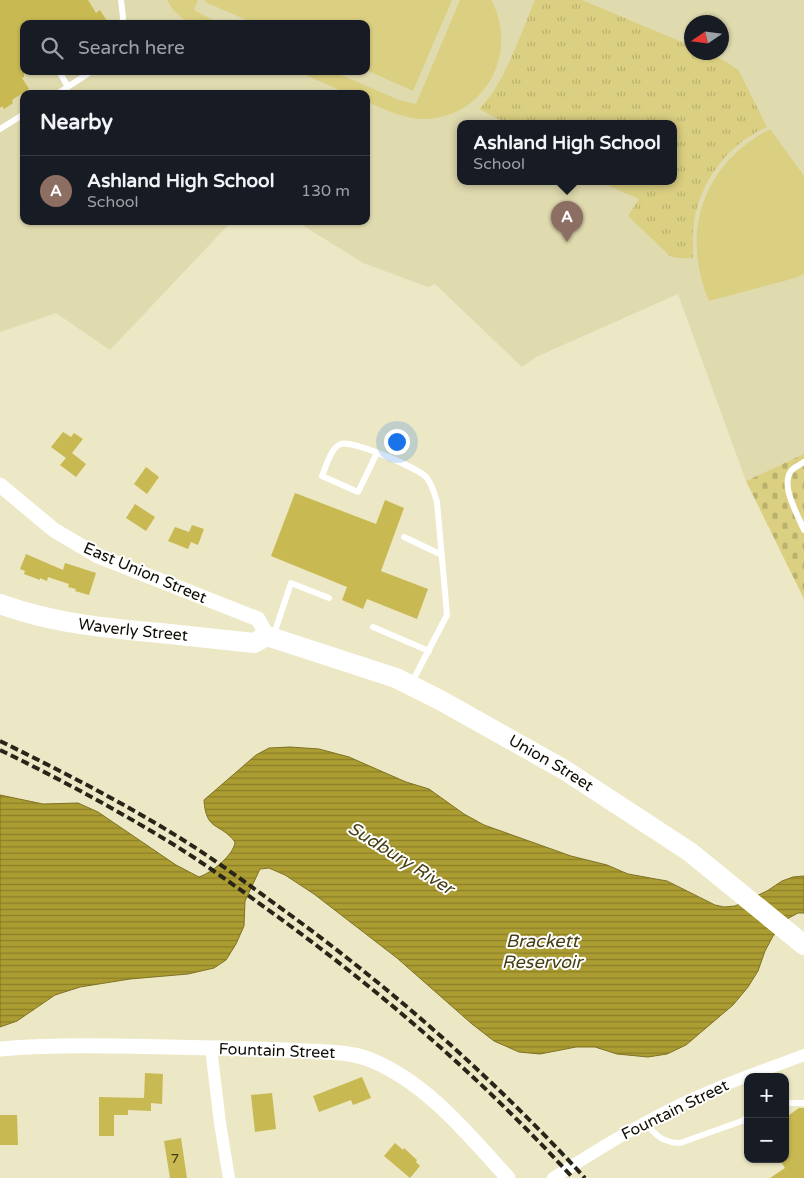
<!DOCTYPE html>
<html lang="en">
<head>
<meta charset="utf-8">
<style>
  body { margin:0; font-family:"Varela Round",sans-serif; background:#242831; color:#f1f3f6 }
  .controls { position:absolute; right:15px; bottom:15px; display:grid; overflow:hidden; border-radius:10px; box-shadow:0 1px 4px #0004 }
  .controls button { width:45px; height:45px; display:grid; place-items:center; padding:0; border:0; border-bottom:1px solid #363941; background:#171b24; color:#f1f3f6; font:25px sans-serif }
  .compass { position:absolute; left:684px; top:15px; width:45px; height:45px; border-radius:50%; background:#171b24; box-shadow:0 1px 4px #0004; rotate:257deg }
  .you { position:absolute; left:396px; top:441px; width:18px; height:18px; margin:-12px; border:4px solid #fff; border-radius:50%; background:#1a73e8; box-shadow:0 0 0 8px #1a73e833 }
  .badge { display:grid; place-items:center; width:32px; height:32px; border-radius:50%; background:#8c9099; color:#fff; font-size:16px; font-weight:700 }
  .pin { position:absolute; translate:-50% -41px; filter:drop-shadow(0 1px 2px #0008) }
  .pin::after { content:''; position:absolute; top:26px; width:18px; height:15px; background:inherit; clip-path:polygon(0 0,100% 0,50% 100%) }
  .popup { position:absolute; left:457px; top:120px; width:220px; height:65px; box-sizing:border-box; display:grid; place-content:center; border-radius:10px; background:#171b24; filter:drop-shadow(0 1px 4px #0005); font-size:16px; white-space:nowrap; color:#9ea1a6 }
  .popup b { font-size:19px; color:#f1f3f6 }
  .popup::after { content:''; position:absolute; left:50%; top:100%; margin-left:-10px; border:10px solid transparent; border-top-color:#171b24 }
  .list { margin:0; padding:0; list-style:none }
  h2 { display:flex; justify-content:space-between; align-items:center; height:65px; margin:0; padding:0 20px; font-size:21px }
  h2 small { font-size:16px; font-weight:400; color:#9ea1a6 }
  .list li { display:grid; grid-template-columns:32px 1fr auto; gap:15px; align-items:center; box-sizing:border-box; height:70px; padding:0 20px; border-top:1px solid #363941 }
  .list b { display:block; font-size:19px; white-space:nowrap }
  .list p { margin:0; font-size:16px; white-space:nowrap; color:#9ea1a6 }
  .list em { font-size:16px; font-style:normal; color:#9ea1a6 }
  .icon { flex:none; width:28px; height:28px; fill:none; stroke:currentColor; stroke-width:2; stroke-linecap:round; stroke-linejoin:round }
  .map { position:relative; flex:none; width:804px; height:1178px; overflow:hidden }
  .search { position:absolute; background:#171b24; box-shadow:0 1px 4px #0004; left:20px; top:20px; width:350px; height:55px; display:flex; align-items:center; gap:12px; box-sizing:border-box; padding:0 18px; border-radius:10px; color:#9ea1a6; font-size:19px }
  .panel { position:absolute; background:#171b24; box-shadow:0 1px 4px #0004; left:20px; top:90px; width:350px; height:135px; border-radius:10px }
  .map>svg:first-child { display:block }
</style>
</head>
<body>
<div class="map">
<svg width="804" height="1178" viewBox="0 0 804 1178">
  <defs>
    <pattern id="grass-tufts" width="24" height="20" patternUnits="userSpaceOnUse" patternTransform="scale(1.25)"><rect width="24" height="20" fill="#dbcf81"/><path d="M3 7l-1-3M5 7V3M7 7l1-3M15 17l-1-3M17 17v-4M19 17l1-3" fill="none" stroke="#bbb16e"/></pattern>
    <pattern id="cemetery-stones" width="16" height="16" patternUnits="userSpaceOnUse" patternTransform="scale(1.25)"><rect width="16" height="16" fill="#dbcf81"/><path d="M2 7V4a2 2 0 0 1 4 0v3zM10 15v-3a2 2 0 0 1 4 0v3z" fill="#bbb16e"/></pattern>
    <pattern id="water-rules" width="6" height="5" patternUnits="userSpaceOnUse" patternTransform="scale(1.25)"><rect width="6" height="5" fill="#ac9d32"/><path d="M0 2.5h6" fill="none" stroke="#8b7e28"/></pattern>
  </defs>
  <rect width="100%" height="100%" fill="#ece7c4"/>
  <path fill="#e0daaf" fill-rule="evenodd" d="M0,0H804V454L746,481L678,294L536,357L522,367L435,284L428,287L363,263L296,221H366V94H24V221H232L110,350L56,313L0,332ZM692,22H722V52H692ZM24,24H366V71H24ZM461,123H673V181H461Z"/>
  <path fill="url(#grass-tufts)" d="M535,0H582L691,46L692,52L707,53L727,62L739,71L767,127C733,142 707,172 697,208C692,224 693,242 693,258H677L670,256L628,216L639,199L598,181H673V123H506L479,109C504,86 521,32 535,0Z"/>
  <path fill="url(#cemetery-stones)" d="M804,454V599L746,481Z"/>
  <path fill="#dbcf81" d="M167,0H198L194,10L221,24H189L174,11Z
    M206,0H452L413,91L366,70V24H256L205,2Z
    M460,0H491C519,50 487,115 428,119C406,120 386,110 366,101V94H349L296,71H332L399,100L416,104Z
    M770,129L804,176V274L795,278L709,301C680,232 703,164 770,129Z"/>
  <path fill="url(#water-rules)" stroke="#7e7224" d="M290,747L319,749L349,757L406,782L429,789L464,814L484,825L571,856L607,865L628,874L667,881L715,905L724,907L735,906L767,891L782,881L793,877L804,876V913H798L787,919L773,936L765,951L758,971L748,987L733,1005L686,1045L667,1054L648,1057L617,1054L595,1047H576L540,1054L519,1052L494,1041L472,1024L397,958L314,894L285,875L269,868L260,869L245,901L244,926L236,944L226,960L214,968L188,974L130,979L80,987L55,995L17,1021L0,1027V795L43,804L78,803L98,812L176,865L199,877C211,873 234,855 235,842C220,822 206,832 204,800L256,755L269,748Z"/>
  <path fill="#c9b952" d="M0,0H88L96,13L100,10L109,24H24V77L22,78L29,89L12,100L13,103L4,109L2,106L0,108Z
    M63,432L71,437L74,433L83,439L72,453L86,464L76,477L60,465L66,458L51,447Z
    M146,467L159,477L147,494L134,484Z
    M295,493L376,524L385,500L404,508L381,571L428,589L417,619L367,599L363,609L342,600L347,587L271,556Z
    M135,504L155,517L146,531L126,518Z
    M192,525L204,529L198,545L191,542L188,549L168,541L175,527L189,532Z
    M26,554L63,570L65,563L96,573L89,595L75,591L76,589L68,587L69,584L48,577L47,581L40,578V580L24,574L25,571L20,569Z
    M145,1073L163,1074L162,1104L151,1103V1111L128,1110V1115H114V1136H99V1097L144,1098Z
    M362,1077L371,1098L353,1105L351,1100L319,1112L313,1096Z
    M272,1093L276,1129L255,1132L251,1095Z
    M799,1108H804V1178H770L785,1168L779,1159H785V1118Z
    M0,1115H17L18,1145H0Z
    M181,1138L187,1178H170L164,1141Z
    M395,1143L403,1150L404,1148L417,1160L416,1162L420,1166L410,1178L384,1156Z"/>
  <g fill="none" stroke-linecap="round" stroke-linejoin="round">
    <path stroke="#fff" stroke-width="6" d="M121,0L123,17L122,24
      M59,71L68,87
      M57,94L92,71
      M0,129L24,114
      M377,453L358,492L322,476C326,467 331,447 341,444C352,440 418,468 426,477C433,485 434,493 437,502L447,615L411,684
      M804,462C800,465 794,467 791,471C780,486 798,515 804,530
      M404,537L442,555
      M373,627L429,651
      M274,634L291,583L329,598
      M785,1103H804
      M645,1122C655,1135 663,1143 680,1143L742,1121L748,1116"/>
    <path stroke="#fff" stroke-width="12" d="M211,1048L220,1123L229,1178
      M553,1178C591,1154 629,1130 669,1110C712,1088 759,1072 804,1055"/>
    <path stroke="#fff" stroke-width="15" d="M0,485L54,530L98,556L258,619L267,636
      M0,1049C73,1043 147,1047 220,1048C249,1049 278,1049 307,1051C328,1052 351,1052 371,1060C427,1083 468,1134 508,1178"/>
    <path stroke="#fff" stroke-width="20" id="s1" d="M0,604C54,624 113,629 170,634C198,637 226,640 254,643L267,636L396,678L440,700L563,769L690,852L804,945"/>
    <path stroke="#282518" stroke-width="4" stroke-dasharray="8 4" stroke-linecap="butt" d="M0,741C61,771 122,802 180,838C217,861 253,888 289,914C396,992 495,1080 585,1178
      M0,750C60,779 119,811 176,846C214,870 249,896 285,922C389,998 486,1083 573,1178"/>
  </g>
  <g text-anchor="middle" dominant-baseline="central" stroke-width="4" stroke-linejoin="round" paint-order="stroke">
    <g font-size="14" fill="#3f3a18">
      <text x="175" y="1158">7</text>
    </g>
    <g font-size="16" fill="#110f04" stroke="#fff">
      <text transform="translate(145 573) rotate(23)">East Union Street</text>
      <text stroke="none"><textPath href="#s1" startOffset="136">Waverly Street</textPath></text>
      <text stroke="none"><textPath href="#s1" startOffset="585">Union Street</textPath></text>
      <text transform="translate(277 1051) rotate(2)">Fountain Street</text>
      <text transform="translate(675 1110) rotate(-26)">Fountain Street</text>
    </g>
    <g font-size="18" font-style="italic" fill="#474015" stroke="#fff">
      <text transform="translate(401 858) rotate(32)">Sudbury River</text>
      <text x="542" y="941">Brackett<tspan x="542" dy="21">Reservoir</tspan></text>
    </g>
  </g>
</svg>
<div class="controls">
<button>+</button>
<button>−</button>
</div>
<svg class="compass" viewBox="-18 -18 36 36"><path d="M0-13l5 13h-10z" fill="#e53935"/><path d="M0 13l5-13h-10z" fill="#9ea1a6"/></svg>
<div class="you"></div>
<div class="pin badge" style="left:567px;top:242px;background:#8d6e63">A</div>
<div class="popup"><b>Ashland High School</b>School</div>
<div class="search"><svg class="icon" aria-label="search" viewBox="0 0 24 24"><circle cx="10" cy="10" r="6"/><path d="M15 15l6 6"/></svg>Search here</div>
<section class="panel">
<h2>Nearby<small></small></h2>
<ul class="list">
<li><span class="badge" style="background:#8d6e63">A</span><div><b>Ashland High School</b><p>School</p></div><em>130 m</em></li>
</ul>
</section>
</div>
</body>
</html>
